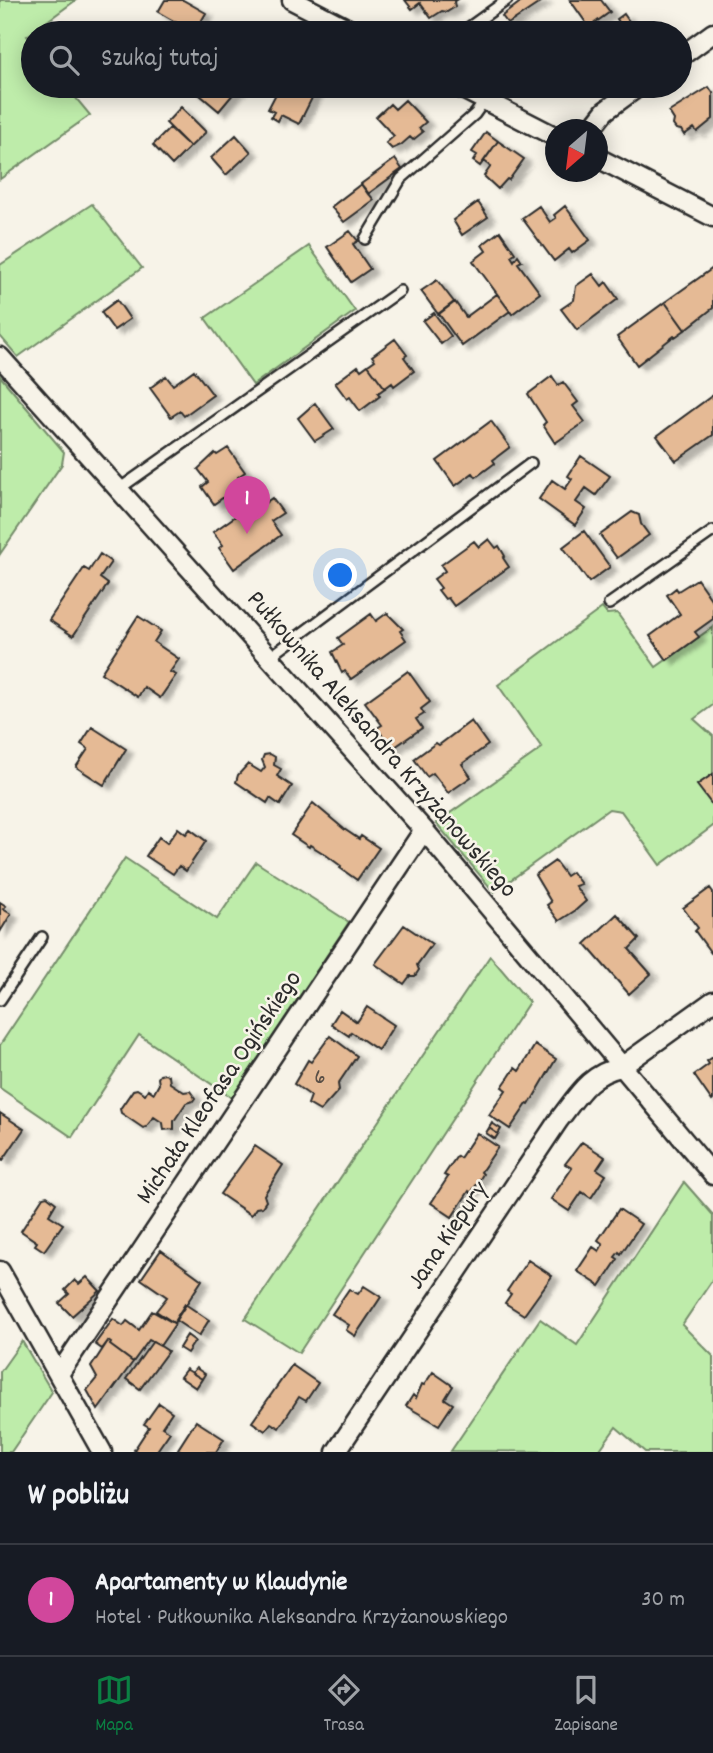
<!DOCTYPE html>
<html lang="pl">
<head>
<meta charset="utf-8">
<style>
  body { margin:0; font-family:Dekko,sans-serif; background:#242831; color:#f1f3f6 }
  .compass { position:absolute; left:545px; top:119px; width:63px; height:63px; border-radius:50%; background:#171b24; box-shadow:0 4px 18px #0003; rotate:208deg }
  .you { position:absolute; left:341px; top:576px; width:24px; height:24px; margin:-18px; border:5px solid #fff; border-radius:50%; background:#1a73e8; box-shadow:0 0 0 10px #1a73e833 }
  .badge { display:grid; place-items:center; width:46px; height:46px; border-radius:50%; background:#0b8043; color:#fff; font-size:23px; font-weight:700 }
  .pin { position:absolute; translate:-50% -58px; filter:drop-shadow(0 2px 4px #0008) }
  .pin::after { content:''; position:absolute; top:37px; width:24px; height:21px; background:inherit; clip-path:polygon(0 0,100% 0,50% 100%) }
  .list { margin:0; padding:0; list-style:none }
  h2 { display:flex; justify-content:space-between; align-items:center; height:91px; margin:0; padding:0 28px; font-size:30px }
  h2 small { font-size:23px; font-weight:400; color:#9ea1a6 }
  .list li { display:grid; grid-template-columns:46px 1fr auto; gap:21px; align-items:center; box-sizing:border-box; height:112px; padding:0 28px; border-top:2px solid #363941 }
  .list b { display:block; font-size:26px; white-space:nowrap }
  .list p { margin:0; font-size:23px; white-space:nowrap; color:#9ea1a6 }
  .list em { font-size:23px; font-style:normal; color:#9ea1a6 }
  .icon { flex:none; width:38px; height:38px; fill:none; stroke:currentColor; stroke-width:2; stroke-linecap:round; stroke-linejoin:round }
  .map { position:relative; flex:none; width:713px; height:1452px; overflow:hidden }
  .search { position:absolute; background:#171b24; box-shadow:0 4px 18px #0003; left:21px; right:21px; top:21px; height:77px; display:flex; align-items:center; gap:18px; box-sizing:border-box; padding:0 24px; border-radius:38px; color:#9ea1a6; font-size:26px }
  .sheet { height:203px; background:#171b24 }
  nav { display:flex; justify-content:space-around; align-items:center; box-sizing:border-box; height:98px; border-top:2px solid #363941; background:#171b24; font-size:19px; color:#9ea1a6 }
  nav a { display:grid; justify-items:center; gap:4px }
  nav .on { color:#0b8043 }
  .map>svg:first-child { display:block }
</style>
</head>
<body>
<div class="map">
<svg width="713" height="1452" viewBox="0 0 713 1452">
  <defs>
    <filter id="shadow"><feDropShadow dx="7" dy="4.5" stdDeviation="2" flood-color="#0004"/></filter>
  </defs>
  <rect width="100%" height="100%" fill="#f7f3e8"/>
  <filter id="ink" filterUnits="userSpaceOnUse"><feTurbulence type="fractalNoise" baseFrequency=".0143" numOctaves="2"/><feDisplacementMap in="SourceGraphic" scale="14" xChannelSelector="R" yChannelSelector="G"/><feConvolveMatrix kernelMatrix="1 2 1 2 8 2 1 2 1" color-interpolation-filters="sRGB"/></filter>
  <g filter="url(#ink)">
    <path fill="#beecaa" stroke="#748c6a" stroke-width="2" d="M0,0H76L27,36L33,44V86H66L90,115L0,179Z
      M92,204L142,268L18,357L0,336V265Z
      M309,246L355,311L253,385L205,318Z
      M0,376L64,452L62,464L0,554Z
      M602,608L607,614L617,613L656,667L713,627V705L694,719L713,736V826L660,865L621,811L609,809L494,892L436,823L542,748L498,685Z
      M125,858L217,919L256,862L349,922L232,1098L139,1035L72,1137L0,1088V1045Z
      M490,956L529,1002L299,1353L245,1319Z
      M684,1182L713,1215V1279L682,1325L713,1356V1452H645L616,1427L598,1452L451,1451L540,1319L577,1345Z
      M22,1341L52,1392L11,1452H0V1372Z"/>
    <path fill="#e5ba95" stroke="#2b2b2b" stroke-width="2" filter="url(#shadow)" d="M165,0H183L206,13L199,25L209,30L205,33H179L186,28L158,12Z
      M405,0H457L454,2L455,7L447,12L442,11L431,18L420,3L412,9Z
      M523,0H544L508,24L502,16Z
      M570,0H601L610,12L589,27Z
      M624,14L631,24L624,30L617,19Z
      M189,86H207L200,95Z
      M207,86H240L219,111L200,95Z
      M280,86H313L317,88L299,124L281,115L278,121L271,117L274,112L268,109Z
      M709,87L713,93V119L697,132L694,128L684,135L681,130L676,129L673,125L674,120L669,112Z
      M405,100L426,122L419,128L423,132L413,140L410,137L401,145L392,149L386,143L394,136L376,117L390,104L395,109Z
      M181,107L206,132L190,147L166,123Z
      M170,128L190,147L172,165L153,145Z
      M486,132L498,141L480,166L473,161L477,155L472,152Z
      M236,135L251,152L226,175L211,158Z
      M498,141L524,159L509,180L507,179L498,189L484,176L491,166L484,161Z
      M395,159L402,169L368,194L361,184Z
      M361,184L374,200L344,222L331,207Z
      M478,202L488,217L462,235L453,220Z
      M539,206L550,222L556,218L554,215L565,206L590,240L572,253L569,249L554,261L522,218Z
      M350,231L358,241L353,244L370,269L351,282L327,247Z
      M500,231L515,253L511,256L514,261L518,255L522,261L518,263L540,293L512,314L473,261L486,251L482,245Z
      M713,268V308L685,330L665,302Z
      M593,274L602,286L606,282L618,299L577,330L561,309L574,300L576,286Z
      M437,280L454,302L438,314L421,291Z
      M497,294L510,311L462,346L439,314L455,302L466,317Z
      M117,300L130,319L114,330L101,312Z
      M665,302L685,330L675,337L674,336L637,365L617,337Z
      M434,313L451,336L441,344L423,321Z
      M395,339L407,355L404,357L414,371L394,386L392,383L385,388L368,365L375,360L372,356Z
      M368,365L385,388L378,393L380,396L360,411L350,397L347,399L335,383L358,366L361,370Z
      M194,370L213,395L184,416L180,411L171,417L150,388L166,376L173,385Z
      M552,376L558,385L563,382L578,402L573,406L585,422L555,443L543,425L546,422L528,394Z
      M713,395V435L676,461L657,436Z
      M315,403L334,429L315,441L298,418Z
      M491,421L510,447L493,460L495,463L476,477L473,473L455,486L437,461Z
      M228,448L245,472L238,477L242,484L214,504L202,487L208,482L198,469L215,453L217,455Z
      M581,456L610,476L596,495L586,488L576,502L586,509L575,525L539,499L552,480L565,489L572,479L568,476Z
      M272,498L283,513L271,521L281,535L234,569L219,548L223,545L213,532L257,501L261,506Z
      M632,512L639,515L641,524L649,535L617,558L600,535Z
      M584,531L610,567L589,582L563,547Z
      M489,539L496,548L499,546L505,556L503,558L509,567L454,606L448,598L445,599L438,590L441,588L434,579L445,571L441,565L474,541L479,547Z
      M100,554L111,562L100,578L108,584L73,636L49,620L84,568L89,571Z
      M697,579L713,602V619L695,632L699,637L667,660L650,636L680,614L667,595L676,588L678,591Z
      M387,613L403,629L400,631L406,640L351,679L345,671L342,673L332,652L343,645L338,638L371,614L376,621Z
      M138,616L161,631L154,642L179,659L170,672L176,675L160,698L144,687L138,697L101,673Z
      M408,671L430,702L421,709L424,714L416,719L422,728L392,749L377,728L382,725L365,702Z
      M471,721L488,745L462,764L471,777L448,793L433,773L427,777L414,759L436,743L439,745Z
      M92,727L126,749L104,785L76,767L88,749L81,744Z
      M270,754L275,757L274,765L281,769L277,776L292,786L280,805L270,798L267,803L236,782L238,775L248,764L261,772L265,767L262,760L264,755Z
      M713,774V806L697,785Z
      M313,803L344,829L359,839L361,836L379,848L357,880L340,868L341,866L326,855L310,845L309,847L291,835Z
      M178,828L186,834L190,829L206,841L186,871L179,866L173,874L146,856L159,837L167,843Z
      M555,861L566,876L572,872L581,884L575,886L586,901L576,910L559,921L547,905L551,902L535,875Z
      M710,888L713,892V952L711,953L695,931L698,928L683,908Z
      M0,902L6,906L3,909L11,914L0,932Z
      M617,914L639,939L629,949L651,974L629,994L585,944Z
      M404,925L432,944L417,965L419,970L415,976H410L404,984L375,964Z
      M367,1007L394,1025L378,1050L351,1032L349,1036L331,1024L340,1010L357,1022Z
      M330,1036L357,1056L338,1084L339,1090L320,1111L308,1104L311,1096L294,1084L308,1060L311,1062Z
      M535,1045L556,1059L529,1105L527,1104L510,1129L489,1115L506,1090L502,1087L509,1077L515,1068L519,1071Z
      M713,1057V1100L712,1101L694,1075L709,1064L707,1061Z
      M165,1074L169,1076L170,1083L184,1092L190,1091L195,1098L193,1101L186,1103L174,1121V1129L164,1130L163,1123L154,1117L146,1127L143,1128L121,1113L120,1109L133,1090L137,1089L145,1094L148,1089L154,1093L159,1084L158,1078L160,1075Z
      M0,1113L24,1129L3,1160L0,1158Z
      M492,1123L501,1129L498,1134L489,1128Z
      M489,1128L498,1134L495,1139L486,1133Z
      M477,1133L498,1147L481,1172L483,1174L477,1184L471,1193L469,1191L452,1217L431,1203L448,1177L444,1175L457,1156L460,1158Z
      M582,1142L605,1157L597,1169L606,1175L591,1198L582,1192L569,1211L551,1199L572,1168L565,1164Z
      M255,1146L283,1165L264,1195L266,1201L262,1207L256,1208L251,1215L220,1194Z
      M47,1196L56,1203L49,1215L63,1224L44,1251L35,1245L37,1242L21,1231L43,1197Z
      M619,1209L641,1224L621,1254L619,1252L615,1257L618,1259L600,1286L577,1271L593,1247L599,1251L603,1244L598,1240Z
      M161,1250L202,1280L174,1323L156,1311L167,1297L141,1279Z
      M528,1260L552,1276L524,1315L505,1303L511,1294L507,1291Z
      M87,1277L100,1291L72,1316L59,1303L69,1294L65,1290L75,1280L79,1284Z
      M364,1286L381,1297L355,1336L346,1330L349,1325L332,1314L349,1289L358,1294Z
      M185,1304L209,1320L199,1336L175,1320Z
      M152,1311L175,1324L160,1346L149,1340L133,1362L110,1345L111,1343L108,1341L102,1349L95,1344L113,1319L123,1326L127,1321L139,1330Z
      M187,1335L195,1341L187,1353L179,1348Z
      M108,1341L111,1343L110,1345L133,1362L98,1410L87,1390L97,1378L91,1367Z
      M153,1341L168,1351L140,1389L126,1379Z
      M292,1365L318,1383L306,1401L299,1397L279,1428L271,1423L265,1431L252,1422Z
      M196,1368L205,1374L202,1379L192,1373Z
      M186,1369L202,1379L196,1388L180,1377Z
      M433,1372L453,1386L445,1399L453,1404L439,1425L406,1406L413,1395L416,1398L422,1384L424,1385Z
      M159,1403L172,1412L162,1427L170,1432L156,1452H137L134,1450L149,1427L144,1424Z
      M196,1421L224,1439L216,1452H183L178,1449Z"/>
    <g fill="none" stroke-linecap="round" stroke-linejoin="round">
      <g stroke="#2b2b2b" stroke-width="14">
        <path id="service" d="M461,33L507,0
          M365,239L401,179L475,114L485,100
          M119,489L400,291
          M609,604L713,531
          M270,657L531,463
          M0,1000L42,937"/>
      </g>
      <g stroke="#2b2b2b" stroke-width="23">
        <path id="minor" d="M292,0L356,33
          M680,57L713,33
          M457,86L556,137
          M590,130L605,111L639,86
          M598,158L713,217
          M0,357L424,830L713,1175
          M0,1271L102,1452
          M59,1374L424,830
          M336,1452L558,1121C577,1097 588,1074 621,1067L713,1001"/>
      </g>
      <use href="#service" stroke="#f7f3e8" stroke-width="9"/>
      <use href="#minor" stroke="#f7f3e8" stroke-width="18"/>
    </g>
  </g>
  <g text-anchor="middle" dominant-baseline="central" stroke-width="5" stroke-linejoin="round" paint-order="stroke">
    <g font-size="23" fill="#5a4f46">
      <text x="320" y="1078">6</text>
    </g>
    <g font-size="26" fill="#2b2b2b" stroke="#f7f3e8">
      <text transform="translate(381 745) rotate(49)">Pułkownika Aleksandra Krzyżanowskiego</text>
      <text transform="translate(220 1088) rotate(-56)">Michała Kleofasa Ogińskiego</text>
      <text transform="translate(449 1236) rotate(-56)">Jana Kiepury</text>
    </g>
  </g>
</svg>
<svg class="compass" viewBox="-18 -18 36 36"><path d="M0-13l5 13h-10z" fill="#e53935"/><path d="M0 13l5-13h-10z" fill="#9ea1a6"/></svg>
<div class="you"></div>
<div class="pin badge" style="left:247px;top:534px;background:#d1479c">1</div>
<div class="search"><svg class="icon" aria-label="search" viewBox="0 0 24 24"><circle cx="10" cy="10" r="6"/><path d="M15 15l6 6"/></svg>Szukaj tutaj</div>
</div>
<section class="sheet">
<h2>W pobliżu<small></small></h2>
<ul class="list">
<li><span class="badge" style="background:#d1479c">1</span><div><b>Apartamenty w Klaudynie</b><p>Hotel · Pułkownika Aleksandra Krzyżanowskiego</p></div><em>30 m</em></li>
</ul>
</section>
<nav>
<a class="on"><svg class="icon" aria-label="map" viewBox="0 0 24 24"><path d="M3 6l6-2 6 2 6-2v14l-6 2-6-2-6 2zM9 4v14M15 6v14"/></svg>Mapa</a>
<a><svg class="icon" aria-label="directions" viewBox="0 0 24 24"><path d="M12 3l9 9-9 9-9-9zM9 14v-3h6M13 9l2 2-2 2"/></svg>Trasa</a>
<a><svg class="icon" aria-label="saved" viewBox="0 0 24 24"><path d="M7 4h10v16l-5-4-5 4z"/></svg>Zapisane</a>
</nav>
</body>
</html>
